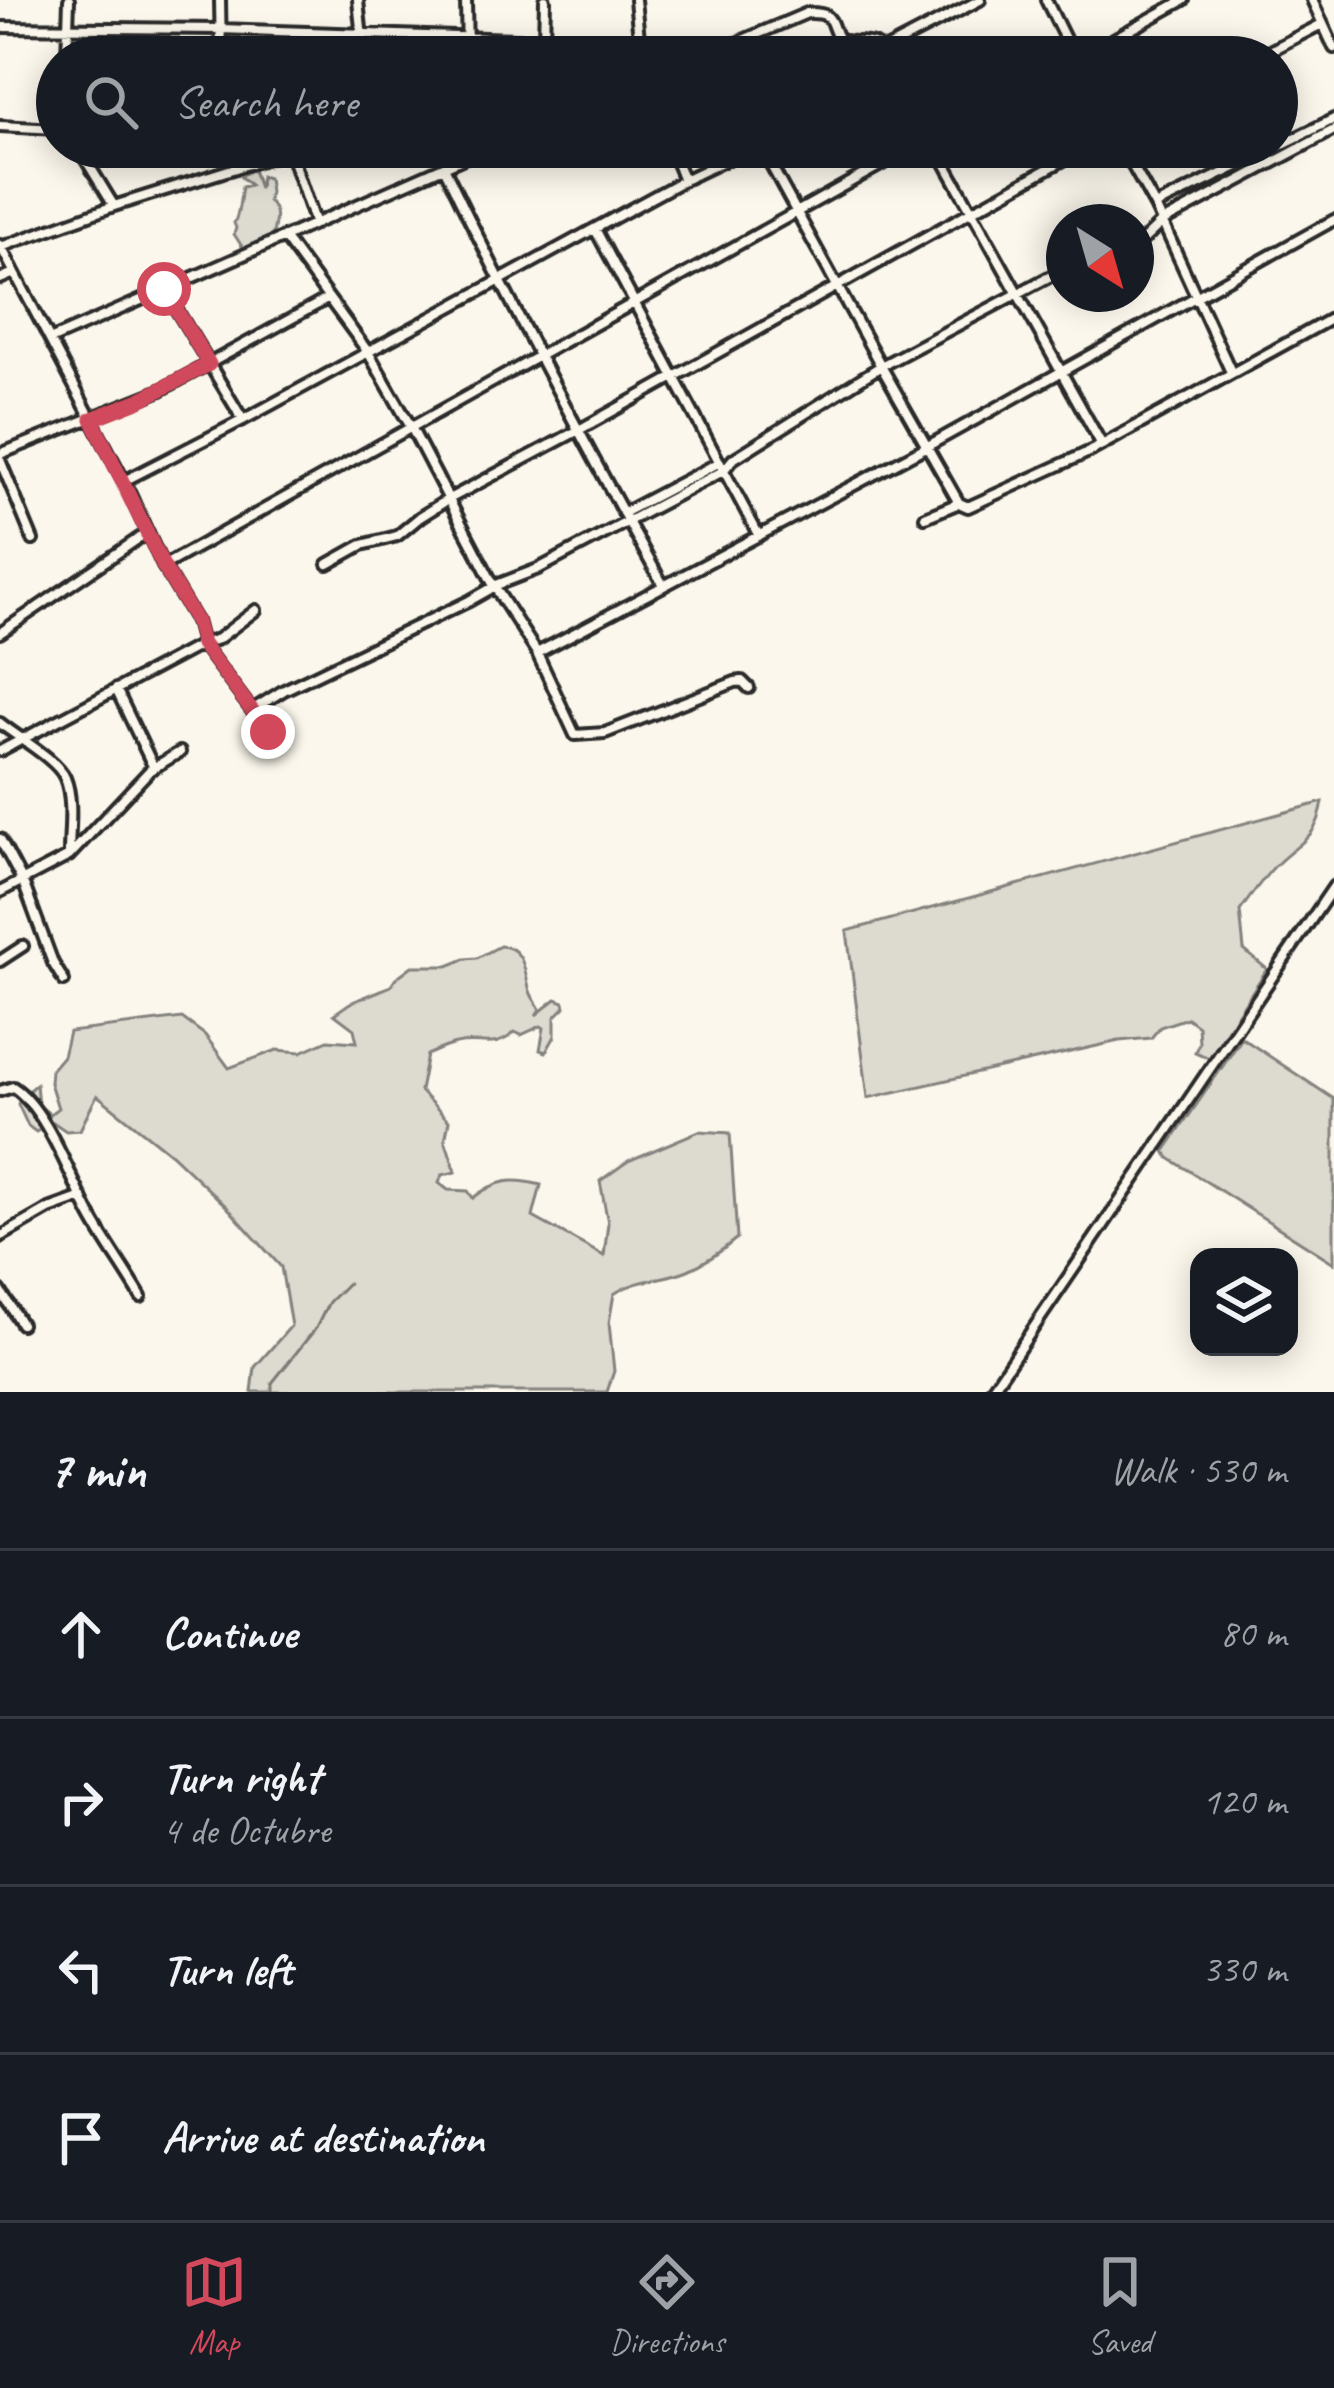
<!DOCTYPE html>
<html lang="en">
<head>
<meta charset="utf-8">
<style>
  body { margin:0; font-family:Caveat,sans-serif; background:#20242c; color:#f1f3f6 }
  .controls { position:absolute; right:36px; bottom:36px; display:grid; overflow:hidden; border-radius:24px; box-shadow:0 6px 30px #0003 }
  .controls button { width:108px; height:108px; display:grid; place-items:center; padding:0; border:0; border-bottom:3px solid #363941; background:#171b24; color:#f1f3f6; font:60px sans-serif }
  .compass { position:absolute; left:1046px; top:204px; width:108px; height:108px; border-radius:50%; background:#171b24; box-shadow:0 6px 30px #0003; rotate:143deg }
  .stop { position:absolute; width:36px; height:36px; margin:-27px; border:9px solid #d1495b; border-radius:50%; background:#fff }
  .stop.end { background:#d1495b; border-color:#fff; box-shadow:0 3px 12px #0008 }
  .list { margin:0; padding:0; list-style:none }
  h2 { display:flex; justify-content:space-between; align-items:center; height:156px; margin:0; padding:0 48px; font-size:51px }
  h2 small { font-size:39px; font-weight:400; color:#9ea1a6 }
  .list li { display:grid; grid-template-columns:78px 1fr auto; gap:36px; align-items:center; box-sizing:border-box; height:168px; padding:0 48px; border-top:3px solid #363941 }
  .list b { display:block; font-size:45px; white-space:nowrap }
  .list p { margin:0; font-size:39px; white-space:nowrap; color:#9ea1a6 }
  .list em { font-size:39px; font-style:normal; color:#9ea1a6 }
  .icon { flex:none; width:66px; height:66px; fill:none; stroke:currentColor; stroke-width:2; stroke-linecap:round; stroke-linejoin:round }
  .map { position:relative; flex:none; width:1334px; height:1392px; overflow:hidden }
  .search { position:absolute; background:#171b24; box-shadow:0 6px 30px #0003; left:36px; right:36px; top:36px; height:132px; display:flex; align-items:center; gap:30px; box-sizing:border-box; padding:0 42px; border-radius:66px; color:#9ea1a6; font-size:45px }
  .sheet { height:828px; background:#171b24 }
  nav { display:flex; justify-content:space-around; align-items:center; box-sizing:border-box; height:168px; border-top:3px solid #363941; background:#171b24; font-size:33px; color:#9ea1a6 }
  nav a { display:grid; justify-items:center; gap:6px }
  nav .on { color:#d1495b }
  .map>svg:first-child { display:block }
</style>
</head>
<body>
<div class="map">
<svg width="1334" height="1392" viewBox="0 0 1334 1392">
  <rect width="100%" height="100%" fill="#fbf7ec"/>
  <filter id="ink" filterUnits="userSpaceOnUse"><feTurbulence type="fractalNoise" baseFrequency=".00833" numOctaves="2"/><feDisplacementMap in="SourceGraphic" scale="24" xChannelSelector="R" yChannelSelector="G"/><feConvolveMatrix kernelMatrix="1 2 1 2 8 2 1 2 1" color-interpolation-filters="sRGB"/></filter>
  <g filter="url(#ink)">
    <path fill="#dddad0" stroke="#84827e" stroke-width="3" d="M253,169L259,189L261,176L268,178L270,192L268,201C281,213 274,224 272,239L251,248H243L234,234L236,228L234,223C239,216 240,198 242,187L250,185L240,176Z
      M1323,802C1317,839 1301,841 1277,864C1263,877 1252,895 1240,911L1244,950L1267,969L1209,1058L1195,1052L1199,1043L1198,1026L1187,1018L1160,1027L1151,1038L1119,1041L868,1098L847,931Z
      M500,946C526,947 524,973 530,991C532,998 537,1003 540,1009L536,1015L556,999L564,1002L565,1007L555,1017V1036L546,1052L540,1050L544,1028L541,1026L521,1035L515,1032C493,1052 480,1038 456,1044C446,1046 436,1051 427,1055L420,1091L449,1121L445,1140L456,1172L442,1175L439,1183L448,1190L468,1191L473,1198C497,1179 513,1178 541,1185L533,1217L604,1256L608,1223L600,1181L628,1161L699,1131L730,1133L737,1238C722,1251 707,1262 688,1270C664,1280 636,1279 614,1294L609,1323L614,1371L607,1392H252L255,1367L291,1326L281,1267L227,1207L171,1154L97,1095L80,1130L66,1131L53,1122L36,1132L28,1126L18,1104L21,1097L36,1084L38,1105L50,1114L58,1108L50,1083L51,1070L63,1056L69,1032L182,1018L205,1035L229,1068L277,1050L301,1052L328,1040L357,1042L354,1029L334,1014L350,1003L391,986L396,978L412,966H448L465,959L477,958Z
      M1242,1038L1334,1099V1263L1169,1158L1165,1151Z"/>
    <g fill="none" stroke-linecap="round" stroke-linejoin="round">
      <path stroke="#7b7a75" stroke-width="3" d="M272,1392V1383L316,1328L329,1302L348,1283"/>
      <g stroke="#2b2b2b" stroke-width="16">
        <path id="minor" d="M220,0L221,57
          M358,0L364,57
          M466,0L467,57
          M635,0L641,57
          M1046,0L1074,57
          M1312,0L1334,48
          M0,27L221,29L544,40L545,0
          M883,54L884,50L980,0
          M67,57L69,0
          M703,57L807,13C836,12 828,21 839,40C859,45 876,36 888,57
          M1081,57L1184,0
          M1258,57L1322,24
          M0,126L57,129
          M78,147L114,206
          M670,147L684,180
          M761,147L881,366L1064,269
          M936,147L1102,445
          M1122,147L1155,206L1231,372
          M1277,147L1334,119
          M290,152L315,224
          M444,167C512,309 587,448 663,585
          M1155,206L1277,147
          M595,229L759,536
          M284,237L368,352L411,427L494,586L537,653L575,735L605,733L735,682L742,681L749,688
          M1136,243L1142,241L1162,222L1334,130
          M0,245L124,481L163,566L196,621L202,644L268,732
          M1,247L114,206L290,151
          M0,279L14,273
          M164,289L243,420
          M50,340L489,147
          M0,454L161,390L327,299
          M0,460L33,540
          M124,481L243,420L684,180L753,147
          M623,513L720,462
          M925,517L959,503L968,507L1093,450L1334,317
          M328,564L362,545L397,536L420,517L447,500L577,431L1087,147
          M163,566L913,147
          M0,633L148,532
          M537,653L926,447L1334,220
          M116,689L154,768
          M252,710L284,690L469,601L499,584L538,569L723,471L733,459L881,366L959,503
          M0,723C17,737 58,760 65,778C74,800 69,831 69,854
          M0,751L202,644L218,639L256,610
          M0,839L23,882L53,963L64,981
          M0,892L69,856L150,770L180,752
          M0,961L23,946
          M0,1091L13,1087C47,1109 71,1180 91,1216C106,1244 125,1269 141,1297
          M0,1237L49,1209L82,1197
          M0,1290L21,1324
          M990,1392L1334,886"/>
      </g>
      <use href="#minor" stroke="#fbf7ec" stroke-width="8"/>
    </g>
  </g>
  <g fill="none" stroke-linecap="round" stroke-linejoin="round" filter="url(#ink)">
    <path stroke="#d1495b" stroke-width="15" d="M164,289L209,364L140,400L92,419L163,566L196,621L202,644L268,732"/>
  </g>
</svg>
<div class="controls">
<button><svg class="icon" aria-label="layers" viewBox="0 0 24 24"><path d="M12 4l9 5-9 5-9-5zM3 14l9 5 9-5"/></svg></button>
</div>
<svg class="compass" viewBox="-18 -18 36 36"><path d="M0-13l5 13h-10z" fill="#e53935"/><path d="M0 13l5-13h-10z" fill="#9ea1a6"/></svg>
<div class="stop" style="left:164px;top:289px"></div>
<div class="stop end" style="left:268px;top:732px"></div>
<div class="search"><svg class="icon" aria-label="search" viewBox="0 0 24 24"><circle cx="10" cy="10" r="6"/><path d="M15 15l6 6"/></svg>Search here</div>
</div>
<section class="sheet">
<h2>7 min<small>Walk · 530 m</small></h2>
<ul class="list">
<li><svg class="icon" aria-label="ahead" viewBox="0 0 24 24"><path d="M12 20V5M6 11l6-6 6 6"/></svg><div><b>Continue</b></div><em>80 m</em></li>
<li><svg class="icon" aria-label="right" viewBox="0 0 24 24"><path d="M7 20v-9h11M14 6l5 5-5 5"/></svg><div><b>Turn right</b><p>4 de Octubre</p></div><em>120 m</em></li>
<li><svg class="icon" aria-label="left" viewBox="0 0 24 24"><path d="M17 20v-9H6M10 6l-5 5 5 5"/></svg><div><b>Turn left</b></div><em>330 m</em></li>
<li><svg class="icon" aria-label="arrive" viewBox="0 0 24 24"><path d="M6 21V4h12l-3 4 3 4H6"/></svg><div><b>Arrive at destination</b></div></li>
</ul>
</section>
<nav>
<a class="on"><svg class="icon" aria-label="map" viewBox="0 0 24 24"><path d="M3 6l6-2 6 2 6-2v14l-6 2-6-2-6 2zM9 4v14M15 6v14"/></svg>Map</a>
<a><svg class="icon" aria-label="directions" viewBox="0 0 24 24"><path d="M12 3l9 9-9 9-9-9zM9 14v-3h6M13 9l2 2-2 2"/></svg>Directions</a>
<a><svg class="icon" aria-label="saved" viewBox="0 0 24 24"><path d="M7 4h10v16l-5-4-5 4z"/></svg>Saved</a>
</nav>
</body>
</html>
